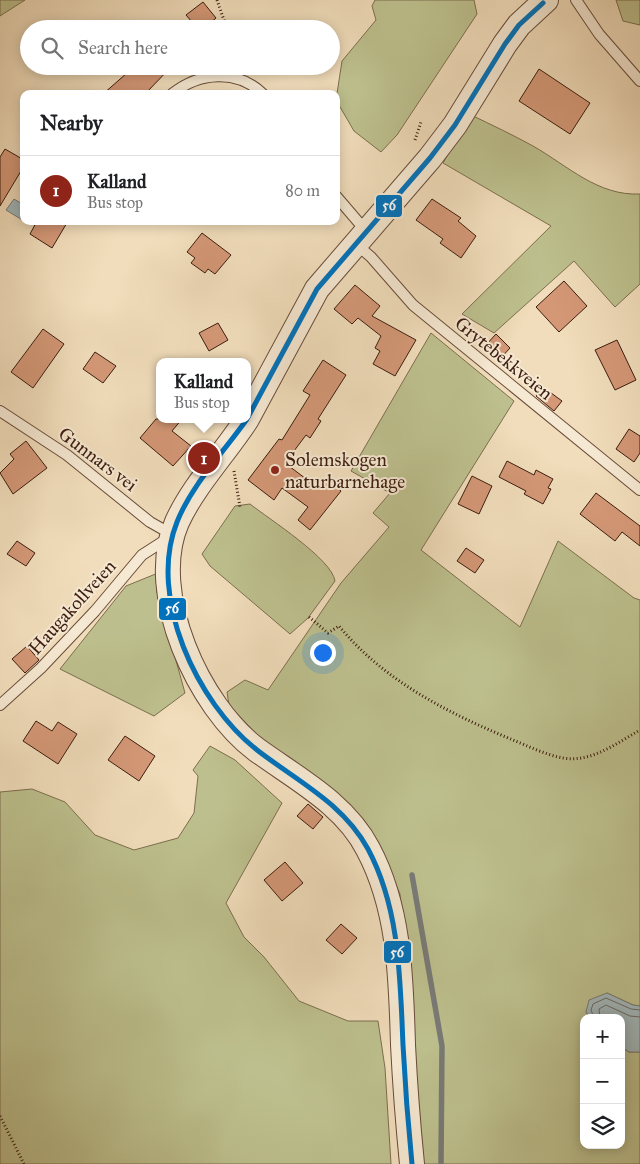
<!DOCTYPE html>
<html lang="en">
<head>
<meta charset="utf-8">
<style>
  body { margin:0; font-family:"IM FELL Great Primer",serif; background:#f6f6f6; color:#202124 }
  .controls { position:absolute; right:15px; bottom:15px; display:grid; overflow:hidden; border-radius:10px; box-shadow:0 2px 12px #0003 }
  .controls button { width:45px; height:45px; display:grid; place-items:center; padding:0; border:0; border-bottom:1px solid #e0e0e0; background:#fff; color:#202124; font:25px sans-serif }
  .you { position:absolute; left:322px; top:652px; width:18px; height:18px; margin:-12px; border:4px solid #fff; border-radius:50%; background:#1a73e8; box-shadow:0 0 0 8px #1a73e833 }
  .badge { display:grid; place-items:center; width:32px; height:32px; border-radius:50%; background:#8f2418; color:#fff; font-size:16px; font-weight:700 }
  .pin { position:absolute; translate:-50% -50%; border:2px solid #fff; box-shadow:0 1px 5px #0006 }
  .popup { position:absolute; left:156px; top:358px; width:95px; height:65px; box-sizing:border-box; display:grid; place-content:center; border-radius:10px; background:#fff; filter:drop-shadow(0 1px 4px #0005); font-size:16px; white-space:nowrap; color:#757577 }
  .popup b { font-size:19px; color:#202124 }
  .popup::after { content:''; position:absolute; left:50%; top:100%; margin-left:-10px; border:10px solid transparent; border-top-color:#fff }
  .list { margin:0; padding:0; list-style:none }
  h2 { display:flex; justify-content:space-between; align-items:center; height:65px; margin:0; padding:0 20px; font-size:21px }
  h2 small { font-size:16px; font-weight:400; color:#757577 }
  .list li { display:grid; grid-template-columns:32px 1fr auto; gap:15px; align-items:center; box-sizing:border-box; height:70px; padding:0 20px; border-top:1px solid #e0e0e0 }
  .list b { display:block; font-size:19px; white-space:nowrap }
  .list p { margin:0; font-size:16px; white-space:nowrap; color:#757577 }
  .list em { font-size:16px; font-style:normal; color:#757577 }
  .icon { flex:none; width:28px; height:28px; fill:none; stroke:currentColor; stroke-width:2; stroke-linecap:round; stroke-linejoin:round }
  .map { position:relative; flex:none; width:640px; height:1164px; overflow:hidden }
  .search { position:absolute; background:#fff; box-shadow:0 2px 12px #0003; left:20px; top:20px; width:320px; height:55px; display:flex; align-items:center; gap:12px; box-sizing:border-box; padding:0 18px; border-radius:28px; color:#757577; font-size:19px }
  .panel { position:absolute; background:#fff; box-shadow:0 2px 12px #0003; left:20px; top:90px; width:320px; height:135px; border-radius:10px }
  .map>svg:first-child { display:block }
</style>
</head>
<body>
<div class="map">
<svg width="640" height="1164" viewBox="0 0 640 1164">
  <rect width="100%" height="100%" fill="#f1ddbb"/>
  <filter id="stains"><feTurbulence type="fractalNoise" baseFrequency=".004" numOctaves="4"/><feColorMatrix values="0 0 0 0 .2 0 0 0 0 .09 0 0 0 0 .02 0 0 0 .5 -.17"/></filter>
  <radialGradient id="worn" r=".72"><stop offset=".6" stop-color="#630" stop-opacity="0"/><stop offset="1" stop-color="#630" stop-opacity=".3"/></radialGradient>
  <path fill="#bdc08e" stroke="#7c6e4e" d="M0,0H25L0,16Z
    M375,0H474L477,14L397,135L381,152L354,131L336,100L342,61L376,20L372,6Z
    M616,0H640V25L623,21Z
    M471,115C492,125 513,135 533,146C568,166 598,196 640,194V284L615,307L574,261L494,333L462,314L551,226L443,163Z
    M431,333L514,401L421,550L520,627L558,541L634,598L640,600V1006L633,1005L607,993L586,1012L590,1018H584V1145H621V1047L629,1052H640V1164H422L400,894L381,852L265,743L229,705L227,692L245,680L268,690L341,583L389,527L373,513L390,493L351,471Z
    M250,504C269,519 332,559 335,581L308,618L290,634L210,566L202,554L235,506Z
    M158,573L157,592L185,693L154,716L60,669L126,586Z
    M210,746L235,760L282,803L226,903L244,937L264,957L299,1001L348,1021H378L385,1068L391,1164H0V792L32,789L65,802L95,835L134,850L178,838L194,813L198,776L193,770Z"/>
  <path fill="#a1b8bc" stroke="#797a77" d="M14,199L24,205V221L6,210Z
    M607,993L633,1005L640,1006V1052H629L621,1047V1018H590L586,1012L589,1000Z"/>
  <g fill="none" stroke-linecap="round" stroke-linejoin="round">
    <path stroke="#6e6a66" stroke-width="1" d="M594,1018L591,1010L593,1004L606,998L631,1009L640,1010
      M600,1018L599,1009L606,1005L630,1016L640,1017"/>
    <path stroke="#797a77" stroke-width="5.5" d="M412,875L442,1046L441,1164"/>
  </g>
  <path fill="#d49877" stroke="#3c1c0f" d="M203,2L216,18L203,29H198L186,15Z
    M135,66H172L145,94H103Z
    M539,69L590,103L570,134L519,101Z
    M5,149L24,160V166L0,206V157Z
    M432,199L461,218L458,221L476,236L461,258L440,243L443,239L416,220Z
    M37,221H68L52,248L30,234Z
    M202,233L231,255L215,274L208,269L205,273L191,263L195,258L187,252Z
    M564,281L587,306L559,332L536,307Z
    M355,285L380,306L372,316L416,340L395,376L373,364L380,351L375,348L381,336L358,318L352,324L334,309Z
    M218,323L228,340L209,351L199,333Z
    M43,329L64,344L33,388L11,372Z
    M496,334L510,348L498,361L484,347Z
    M617,340L636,380L615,390L595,350Z
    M95,352L116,366L103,383L83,369Z
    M323,360L346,375L318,419L321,421L310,438L306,435L285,463L318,488L326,478L341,491L310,530L298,520L308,507L282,488L274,500L248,480L279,439L282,440L310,395L303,391Z
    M543,387L562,401L554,411L536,396Z
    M156,419H182L172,431L191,446L173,466L140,438Z
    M629,429L640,436V453L634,462L616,449Z
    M26,441L47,468L13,494L0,473L14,459L10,454Z
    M507,461L534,475L536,470L553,479L548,488L551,489L543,504L524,494L526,491L499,477Z
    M472,476L492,486L479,514L458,504Z
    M596,493L640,526V546L622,532L615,541L580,514Z
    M17,541L35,553L26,566L7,554Z
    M466,548L484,560L475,573L457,561Z
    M27,646L39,660L25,673L12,659Z
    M36,721L52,731L58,722L77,734L58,764L23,741Z
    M125,736L155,756L139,781L108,760Z
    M308,804L323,817L313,829L297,816Z
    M285,862L303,883L282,901L264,880Z
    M341,924L357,938L342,954L326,940Z"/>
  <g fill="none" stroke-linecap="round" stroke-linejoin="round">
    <g stroke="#694c3a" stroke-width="12">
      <path id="service" d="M576,0L599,34L640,81
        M172,94C199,72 237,69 263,94
        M336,196L366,231
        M356,244L371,257L413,305L640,490
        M0,411L67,455L150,522L173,535
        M0,705L41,668L95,611L142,555L170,537"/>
    </g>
    <g stroke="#694c3a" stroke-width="26">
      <path id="tertiary" d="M248,417L317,289L430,158L455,125L505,44L519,25L546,0
        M247,419C225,453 194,485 177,522C146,593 199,707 257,750C297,779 345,804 368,849C400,909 401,978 403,1045C405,1085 408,1124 412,1164"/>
    </g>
    <path stroke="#3c1c0f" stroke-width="3" stroke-dasharray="1 2.5" stroke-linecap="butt" d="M217,0L227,29
      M415,140L421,122
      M234,471L240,507
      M309,617L328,633L339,626C384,681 448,713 513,740C528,746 546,755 563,758C591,763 617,743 640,730
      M0,1116L24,1164"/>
    <use href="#service" stroke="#f6e9d3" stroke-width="10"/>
    <use href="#tertiary" stroke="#f6e9d3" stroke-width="24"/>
    <g stroke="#f6e9d3" stroke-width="9">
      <path id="bus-1" d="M248,417L317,289L430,158L455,125L505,44L519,25L543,3
        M247,419C224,452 192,484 177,522C147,597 197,703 257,750C297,781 343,803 368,849C400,909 400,978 403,1045C405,1084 408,1124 412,1164"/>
    </g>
    <use href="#bus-1" stroke="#0072bc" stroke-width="5"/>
  </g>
  <circle fill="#8f2418" stroke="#f6e9d3" stroke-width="2" cx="275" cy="470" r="5"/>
  <g text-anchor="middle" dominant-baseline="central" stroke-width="4" stroke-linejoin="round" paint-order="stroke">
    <g font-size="19" fill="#3c1c0f" stroke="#f6e9d3">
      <text transform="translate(504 358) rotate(39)">Grytebekkveien</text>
      <text transform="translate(98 459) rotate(37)">Gunnars vei</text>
      <text transform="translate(72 607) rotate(-48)">Haugakollveien</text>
    </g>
    <g font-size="19" fill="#3c1c0f" stroke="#f6e9d3" text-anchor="start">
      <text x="285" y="459">Solemskogen<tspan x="285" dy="22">naturbarnehage</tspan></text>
    </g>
  </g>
  <g stroke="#f6e9d3" stroke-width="2">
    <rect x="375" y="194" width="28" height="24" rx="5" fill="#0072bc"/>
    <rect x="158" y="597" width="29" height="24" rx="5" fill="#0072bc"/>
    <rect x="383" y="940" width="29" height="24" rx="5" fill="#0072bc"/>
  </g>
  <g font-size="14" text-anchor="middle" font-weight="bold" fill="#fff">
    <text x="389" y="210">56</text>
    <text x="172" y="613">56</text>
    <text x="397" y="957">56</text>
  </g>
  <rect width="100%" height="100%" filter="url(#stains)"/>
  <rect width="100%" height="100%" fill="url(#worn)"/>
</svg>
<div class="controls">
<button>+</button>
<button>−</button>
<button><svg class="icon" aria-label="layers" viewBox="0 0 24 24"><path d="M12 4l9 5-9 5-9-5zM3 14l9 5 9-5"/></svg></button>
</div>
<div class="you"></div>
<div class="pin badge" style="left:204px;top:458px">1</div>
<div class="popup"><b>Kalland</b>Bus stop</div>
<div class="search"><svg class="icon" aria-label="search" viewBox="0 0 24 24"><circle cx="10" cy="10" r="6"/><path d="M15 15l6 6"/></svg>Search here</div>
<section class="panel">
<h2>Nearby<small></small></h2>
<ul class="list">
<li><span class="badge">1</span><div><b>Kalland</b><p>Bus stop</p></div><em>80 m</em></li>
</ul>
</section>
</div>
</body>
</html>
